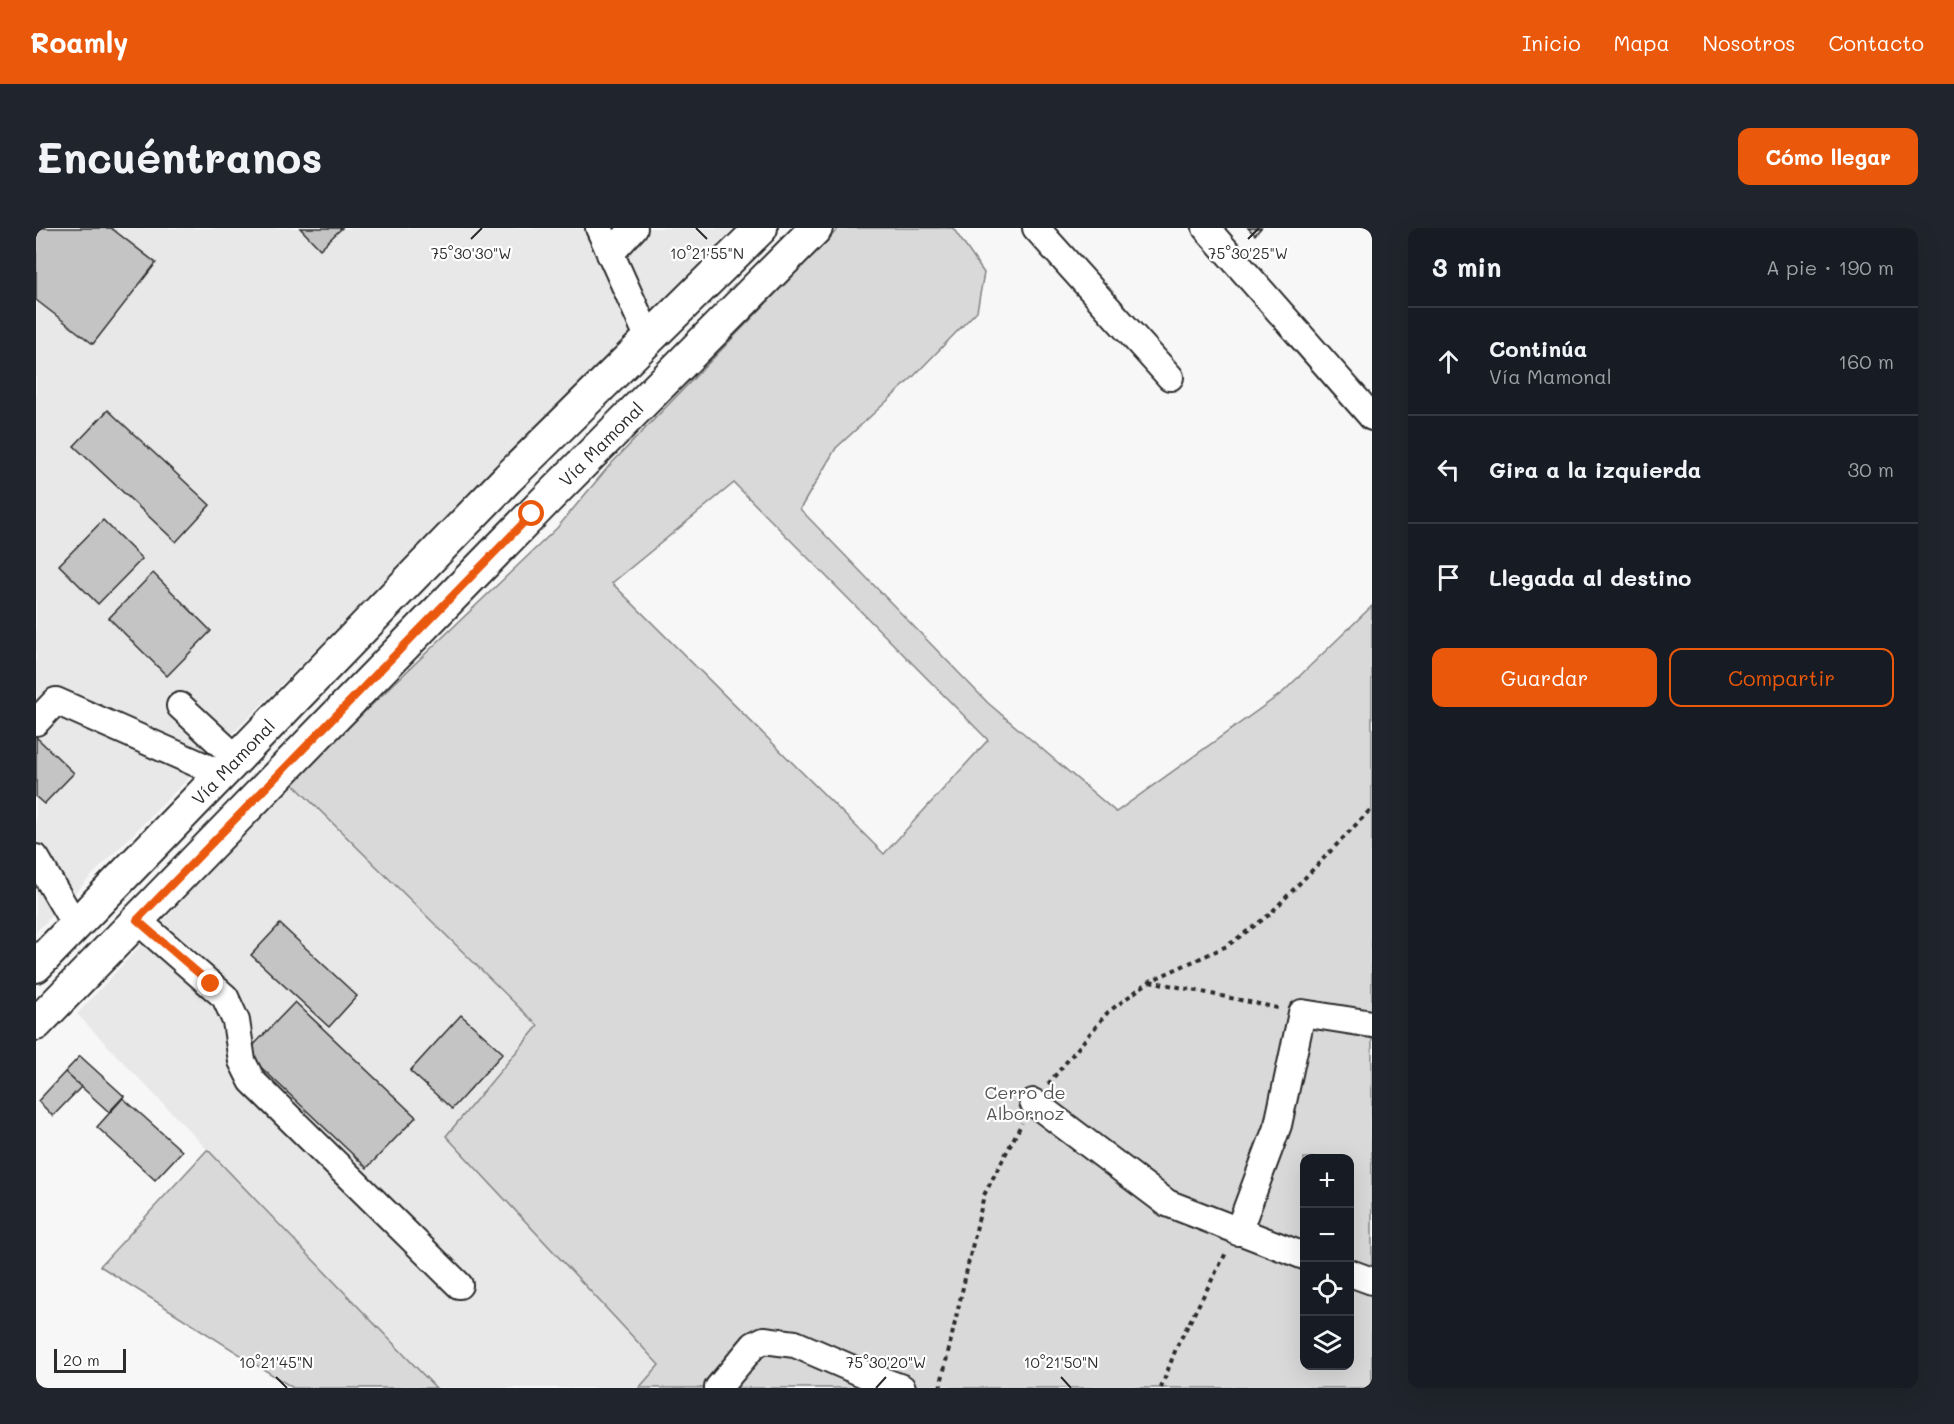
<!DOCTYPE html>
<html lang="es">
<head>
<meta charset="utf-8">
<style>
  body { margin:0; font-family:Mali,sans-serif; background:#20242c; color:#f1f3f6 }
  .controls { position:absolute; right:18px; bottom:18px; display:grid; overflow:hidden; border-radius:12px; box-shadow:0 6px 24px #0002 }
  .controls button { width:54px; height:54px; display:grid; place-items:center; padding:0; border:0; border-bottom:2px solid #363941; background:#171b24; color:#f1f3f6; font:30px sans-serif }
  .scale { position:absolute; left:18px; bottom:15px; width:72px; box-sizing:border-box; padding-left:6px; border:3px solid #2b2b2b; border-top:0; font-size:16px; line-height:21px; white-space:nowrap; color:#2b2b2b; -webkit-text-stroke:4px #fff; paint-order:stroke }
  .stop { position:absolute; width:18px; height:18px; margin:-14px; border:4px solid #ea580c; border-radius:50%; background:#fff }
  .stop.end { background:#ea580c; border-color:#fff; box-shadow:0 2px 6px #0008 }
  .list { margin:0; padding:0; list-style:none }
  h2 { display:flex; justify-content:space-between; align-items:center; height:78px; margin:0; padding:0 24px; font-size:26px }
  h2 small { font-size:20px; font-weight:400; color:#9ea1a6 }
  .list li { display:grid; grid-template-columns:39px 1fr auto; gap:18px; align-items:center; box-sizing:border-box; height:108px; padding:0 24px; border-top:2px solid #363941 }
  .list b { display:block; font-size:22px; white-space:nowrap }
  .list p { margin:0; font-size:20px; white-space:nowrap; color:#9ea1a6 }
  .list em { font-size:20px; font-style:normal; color:#9ea1a6 }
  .actions { display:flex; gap:12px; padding:18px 24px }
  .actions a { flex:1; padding:14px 0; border:2px solid #ea580c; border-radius:12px; text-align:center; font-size:21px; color:#ea580c }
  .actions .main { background:#ea580c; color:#fff }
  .icon { flex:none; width:33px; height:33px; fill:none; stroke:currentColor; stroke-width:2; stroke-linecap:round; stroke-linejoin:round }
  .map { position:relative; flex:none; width:1336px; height:1160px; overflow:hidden; border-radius:12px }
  header { display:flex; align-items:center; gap:36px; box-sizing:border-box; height:84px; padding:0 30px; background:#ea580c; color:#fff }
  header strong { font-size:28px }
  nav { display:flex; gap:33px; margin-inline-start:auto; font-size:21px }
  .intro { display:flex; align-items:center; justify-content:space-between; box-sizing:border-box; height:144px; padding:0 36px }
  h1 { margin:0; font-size:42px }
  .button { padding:15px 27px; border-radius:12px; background:#ea580c; color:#fff; font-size:21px; font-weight:700 }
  main { display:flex; gap:36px; padding:0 36px }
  aside { flex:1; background:#171b24; border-radius:12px; box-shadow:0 6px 24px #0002 }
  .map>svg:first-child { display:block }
</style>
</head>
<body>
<header>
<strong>Roamly</strong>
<nav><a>Inicio</a><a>Mapa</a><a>Nosotros</a><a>Contacto</a></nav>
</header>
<div class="intro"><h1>Encuéntranos</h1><a class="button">Cómo llegar</a></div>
<main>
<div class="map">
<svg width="1336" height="1160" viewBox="0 0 1336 1160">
  <rect width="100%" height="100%" fill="#f7f7f7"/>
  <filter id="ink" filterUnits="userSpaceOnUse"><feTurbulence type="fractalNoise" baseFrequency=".0167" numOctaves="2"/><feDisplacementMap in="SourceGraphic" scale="12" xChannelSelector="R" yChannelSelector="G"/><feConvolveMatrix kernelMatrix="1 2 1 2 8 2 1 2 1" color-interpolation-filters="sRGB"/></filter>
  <g filter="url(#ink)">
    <path fill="#e8e8e8" d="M0,0H698L0,704Z
      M255,554L502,798L410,908L623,1137L603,1160H400L41,786Z"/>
    <path fill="#d9d9d9" stroke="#828282" stroke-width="1.5" fill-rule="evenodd" d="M803,0H917L948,45L941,83L875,151L800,220L764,281L952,475L1080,584L1246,465L1336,378V1160H603L623,1137L410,908L502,798L255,554L521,300L573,238ZM698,255L952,512L848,626L576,355ZM1268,930H1314V1138H1268Z
      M171,922H172L400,1160H257L64,1038Z"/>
    <path fill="#c4c4c4" stroke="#2b2b2b" stroke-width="1.5" d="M0,0H75L120,35L57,116L0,72Z
      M264,0H306L284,21Z
      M1212,0H1225L1219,7Z
      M72,182L174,277L140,314L38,218Z
      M67,292L106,331L62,376L23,337Z
      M117,345L175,403L131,448L73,390Z
      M0,509L38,545L8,576L0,569Z
      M244,696L321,768L293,799L215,727Z
      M259,774L380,889L331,940L210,825Z
      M425,787L467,825L416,881L374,843Z
      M44,828L88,868L73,884L29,844Z
      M29,844L45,859L17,888L2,873Z
      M87,870L146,923L119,952L61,899Z"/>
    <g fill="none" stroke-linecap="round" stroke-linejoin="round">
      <g stroke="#2b2b2b" stroke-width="30">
        <path id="minor" d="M563,0L613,111
          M1000,0L1134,149
          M1170,0L1336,189
          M574,26L598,0
          M144,478L200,530
          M0,494L20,473L185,546
          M0,630L39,697
          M101,692L189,769L200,793L206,833L216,853L423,1057
          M997,874L1131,975L1268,1028
          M1202,1004L1242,897L1266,785L1336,796
          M1314,1045L1336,1053
          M682,1160L718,1117L728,1112L759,1116L833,1148L866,1160"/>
      </g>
      <g stroke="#2b2b2b" stroke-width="36">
        <path id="major" d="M0,738L472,250L725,0
          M0,796L513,269L780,0"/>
      </g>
      <path stroke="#2b2b2b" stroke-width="4" stroke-dasharray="4.5 4.5" stroke-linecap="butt" d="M1114,753L1242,780
        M1012,856L1072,784L1114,753L1191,718L1233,687L1336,580
        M904,1160L948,967L986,895
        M1125,1160L1141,1118L1191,1023"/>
      <use href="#minor" stroke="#fff" stroke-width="26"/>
      <use href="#major" stroke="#fff" stroke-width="32"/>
    </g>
  </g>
  <g fill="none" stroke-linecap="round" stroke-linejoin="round" filter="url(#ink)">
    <path stroke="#ea580c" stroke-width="8" d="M175,756L101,692L496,286"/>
  </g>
  <path fill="none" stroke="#2b2b2b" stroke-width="2" d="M660,0L671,11M435,11L446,0M1212,11L1223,0M240,1149L251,1160M1025,1149L1035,1160M840,1160L850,1149"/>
  <g text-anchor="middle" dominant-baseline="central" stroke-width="4.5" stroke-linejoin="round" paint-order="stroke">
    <g font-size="18" fill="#2b2b2b" stroke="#fff">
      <text transform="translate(565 216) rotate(-45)">Vía Mamonal</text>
      <text transform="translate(197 534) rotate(-46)">Vía Mamonal</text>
    </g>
    <g font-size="18" fill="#565656" stroke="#fff">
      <text x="989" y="864">Cerro de<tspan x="989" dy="21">Albornoz</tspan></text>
    </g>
  </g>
  <g font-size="15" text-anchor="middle" fill="#2b2b2b" stroke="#fff" stroke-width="4.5" stroke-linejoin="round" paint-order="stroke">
    <text x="435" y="31">75°30'30"W</text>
    <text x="671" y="31">10°21'55"N</text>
    <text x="1212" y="31">75°30'25"W</text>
    <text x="850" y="1140">75°30'20"W</text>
    <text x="240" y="1140">10°21'45"N</text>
    <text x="1025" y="1140">10°21'50"N</text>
  </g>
</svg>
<div class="controls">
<button>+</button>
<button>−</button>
<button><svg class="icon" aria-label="locate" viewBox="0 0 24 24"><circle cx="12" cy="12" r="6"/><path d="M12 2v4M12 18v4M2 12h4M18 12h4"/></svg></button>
<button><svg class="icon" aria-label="layers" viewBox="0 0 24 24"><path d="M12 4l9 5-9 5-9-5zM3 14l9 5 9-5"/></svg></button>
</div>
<div class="scale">20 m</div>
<div class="stop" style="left:496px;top:286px"></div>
<div class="stop end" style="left:175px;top:756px"></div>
</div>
<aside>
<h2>3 min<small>A pie · 190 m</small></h2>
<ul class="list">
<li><svg class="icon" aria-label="ahead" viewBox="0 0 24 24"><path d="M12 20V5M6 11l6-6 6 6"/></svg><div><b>Continúa</b><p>Vía Mamonal</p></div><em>160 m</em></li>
<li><svg class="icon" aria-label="left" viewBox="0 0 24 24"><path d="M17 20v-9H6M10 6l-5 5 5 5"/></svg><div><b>Gira a la izquierda</b></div><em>30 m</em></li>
<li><svg class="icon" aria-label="arrive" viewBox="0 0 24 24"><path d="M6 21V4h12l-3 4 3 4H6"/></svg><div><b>Llegada al destino</b></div></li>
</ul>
<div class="actions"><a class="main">Guardar</a><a>Compartir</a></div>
</aside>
</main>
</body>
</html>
